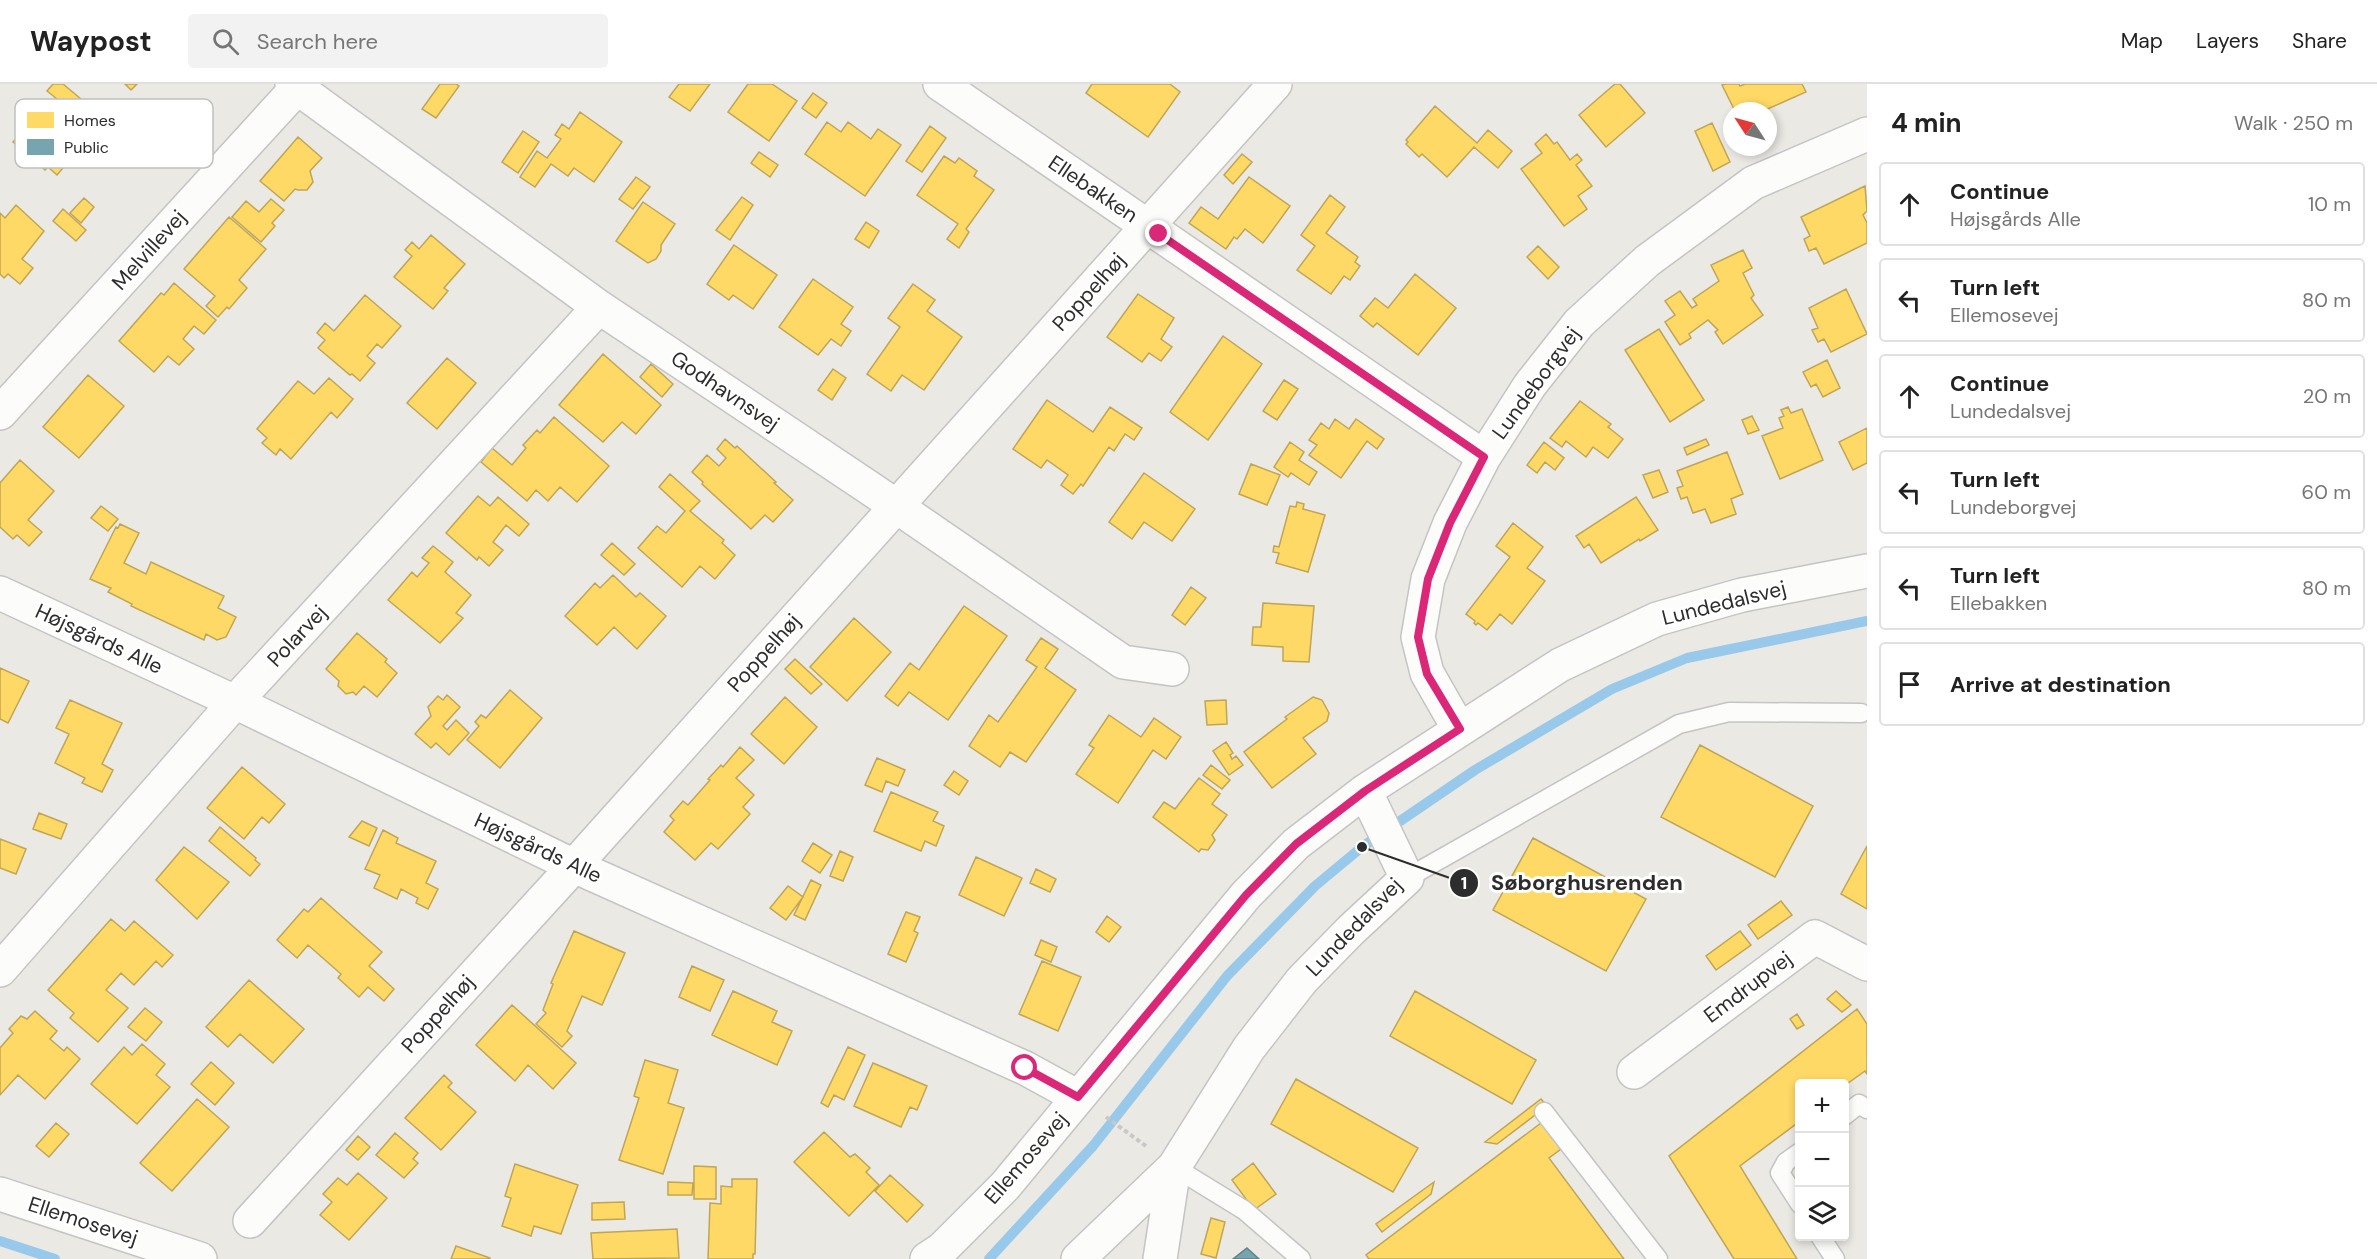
<!DOCTYPE html>
<html lang="en">
<head>
<meta charset="utf-8">
<style>
  body { margin:0; font-family:"DM Sans",sans-serif; background:#f2f2f2; color:#222 }
  .controls { position:absolute; right:18px; bottom:18px; display:grid; overflow:hidden; border-radius:6px; box-shadow:0 3px 9px #0003 }
  .controls button { width:54px; height:54px; display:grid; place-items:center; padding:0; border:0; border-bottom:2px solid #e0e0e0; background:#fff; color:#222; font:30px sans-serif }
  .compass { position:absolute; left:1723px; top:18px; width:54px; height:54px; border-radius:50%; background:#fff; box-shadow:0 3px 9px #0003; rotate:306deg }
  .stop { position:absolute; width:18px; height:18px; margin:-14px; border:4px solid #db2777; border-radius:50%; background:#fff }
  .stop.end { background:#db2777; border-color:#fff; box-shadow:0 2px 6px #0008 }
  .list { margin:0; padding:0; list-style:none }
  h2 { display:flex; justify-content:space-between; align-items:center; height:78px; margin:0; padding:0 24px; font-size:26px }
  h2 small { font-size:20px; font-weight:400; color:#767676 }
  .list li { display:grid; grid-template-columns:39px 1fr auto; gap:18px; align-items:center; box-sizing:border-box; height:84px; margin:0 12px 12px; padding:0 12px; border:2px solid #e0e0e0; border-radius:6px }
  .list b { display:block; font-size:22px; white-space:nowrap }
  .list p { margin:0; font-size:20px; white-space:nowrap; color:#767676 }
  .list em { font-size:20px; font-style:normal; color:#767676 }
  .icon { flex:none; width:33px; height:33px; fill:none; stroke:currentColor; stroke-width:2; stroke-linecap:round; stroke-linejoin:round }
  .map { position:relative; flex:none; width:1867px; height:1175px; overflow:hidden }
  header { display:flex; align-items:center; gap:36px; box-sizing:border-box; height:84px; padding:0 30px; background:#fff; border-bottom:2px solid #e0e0e0 }
  header strong { font-size:28px }
  nav { display:flex; gap:33px; margin-inline-start:auto; font-size:21px }
  .search { width:420px; height:54px; background:#f2f2f2; display:flex; align-items:center; gap:15px; box-sizing:border-box; padding:0 21px; border-radius:6px; color:#767676; font-size:22px }
  main { display:flex }
  aside { flex:1; background:#fff }
  .map>svg:first-child { display:block }
</style>
</head>
<body>
<header>
<strong>Waypost</strong>
<div class="search"><svg class="icon" aria-label="search" viewBox="0 0 24 24"><circle cx="10" cy="10" r="6"/><path d="M15 15l6 6"/></svg>Search here</div>
<nav><a>Map</a><a>Layers</a><a>Share</a></nav>
</header>
<main>
<div class="map">
<svg width="1867" height="1175" viewBox="0 0 1867 1175">
  <rect width="100%" height="100%" fill="#eae9e4"/>
  <path fill="#ffd966" stroke="#c0a555" stroke-width="1.5" d="M53,0H63L81,15L72,27L47,7Z
    M125,0H137L131,6Z
    M440,0H456L459,2L436,34L422,25Z
    M679,0H710L690,27L669,13Z
    M748,0H772L797,17L769,57L728,28Z
    M1092,0H1170L1180,8L1148,53L1086,9Z
    M1615,0H1620L1645,29L1606,63L1579,31Z
    M1726,0H1739L1740,2L1745,0H1802L1806,8L1763,27H1735L1722,1Z
    M813,9L827,19L816,34L802,24Z
    M55,20L63,28L58,34L76,50L60,69L69,77L57,91L48,83L45,86L13,58L45,22L50,27Z
    M1435,22L1477,59L1488,46L1512,67L1498,84L1474,63L1447,93L1422,70L1419,73L1406,60L1408,58L1406,56Z
    M580,28L622,58L594,98L574,84L568,92L551,80L535,103L520,93L537,67L547,74L561,55L555,51L562,40L569,45Z
    M827,38L841,48L848,38L871,55L878,45L901,61L865,112L805,70Z
    M1712,39L1730,78L1713,87L1695,47Z
    M930,42L946,54L922,88L906,77Z
    M523,47L539,58L518,89L502,78Z
    M1546,50L1554,60L1557,58L1570,76L1577,70L1582,76L1576,81L1592,102L1578,112L1587,125L1564,142L1521,85L1542,69L1535,60Z
    M298,53L322,74L310,87L313,98L307,106H298L295,105L284,117L260,97Z
    M759,68L778,81L770,93L751,79Z
    M1242,70L1252,78L1233,100L1224,91Z
    M944,72L955,79L959,74L977,87L974,92L994,106L966,145L969,148L959,164L947,155L958,140L917,111Z
    M636,93L650,103L633,125L619,115Z
    M1249,93L1290,122L1263,159L1245,145L1237,155L1234,153L1226,165L1189,139L1201,123L1218,135Z
    M1865,102L1867,127L1863,131L1867,139V159L1824,180L1816,164L1809,167L1804,155L1810,152L1801,133Z
    M1330,111L1345,123L1326,149L1358,173L1355,178L1360,182L1350,196L1344,192L1331,210L1297,186L1315,162L1301,151Z
    M742,113L753,121L730,156L716,146Z
    M84,114L94,123L81,139L70,129Z
    M271,115L284,126L272,139L275,142L261,158L232,133L246,117L259,128Z
    M643,118L675,140L661,161V167L656,175L648,179L616,157Z
    M16,121L44,147L22,175L33,184L20,200L8,190L4,194L0,190V129L5,134Z
    M63,125L86,146L76,157L53,137Z
    M229,133L266,165L239,196L247,204L229,225L227,223L218,233L206,222L215,212L184,185Z
    M866,138L879,147L869,164L855,155Z
    M431,151L465,180L444,204L448,207L433,225L394,193L412,172L405,166L412,158L419,165Z
    M734,161L777,191L753,225L733,211L729,216L707,200Z
    M1538,162L1559,183L1548,195L1527,173Z
    M1743,166L1752,184L1743,189L1754,211L1751,214L1763,231L1723,260L1715,248L1718,246L1708,236L1689,250L1691,254L1680,261L1665,238L1675,231L1665,217L1680,207L1692,224L1697,221L1693,215L1719,197L1711,181Z
    M1415,190L1456,224L1418,271L1377,239L1373,243L1360,232L1375,214L1388,224Z
    M813,195L853,223L841,240L851,247L841,262L831,255L818,271L779,243Z
    M174,199L216,236L204,250L194,242L183,255L194,265L179,281L168,272L154,288L119,257L161,209L164,211Z
    M913,200L935,216L927,227L962,253L924,306L902,291L891,307L867,290L900,243L888,234Z
    M1846,205L1867,250L1831,268L1824,255L1818,258L1812,246L1818,244L1809,224Z
    M1138,210L1174,234L1161,255L1172,263L1161,277L1149,269L1142,278L1107,253Z
    M365,211L401,242L382,264L377,260L367,272L375,279L360,297L352,290L350,291L318,264L325,256L317,249L325,239L334,247Z
    M1659,245L1704,316L1670,338L1625,266Z
    M1223,252L1262,280L1208,356L1170,328Z
    M603,270L661,321L636,350L622,338L603,358L559,321Z
    M447,274L476,299L437,345L407,319Z
    M1827,276L1840,304L1823,313L1816,300L1811,303L1803,288Z
    M651,280L673,300L662,313L640,293Z
    M833,285L846,294L832,316L818,306Z
    M88,291L124,322L79,374L43,343Z
    M329,294L353,315L337,334L331,328L291,375L280,365L276,371L262,359L267,354L257,345L298,297L314,310Z
    M1284,296L1298,305L1277,336L1263,327Z
    M1047,316L1093,348L1110,323L1142,344L1134,356L1125,350L1114,367L1109,363L1083,402L1081,400L1073,410L1061,401L1068,391L1047,376L1041,384L1013,365Z
    M1580,317L1611,340L1608,343L1623,355L1608,374L1593,363L1586,373L1566,357L1562,363L1550,354Z
    M1788,323L1791,329L1802,325L1823,376L1780,395L1762,352L1783,344L1779,334L1784,332L1781,326Z
    M1752,332L1759,346L1748,350L1742,336Z
    M554,333L609,382L577,418L560,403L548,417L536,406L527,417L481,378L492,364L512,381L526,364L523,361L537,346L540,349Z
    M1335,335L1349,345L1356,335L1384,355L1377,365L1367,357L1341,394L1309,371L1317,361L1309,356L1321,339L1329,345Z
    M1867,344V379L1853,386L1839,358Z
    M725,355L735,364L737,362L776,398L774,399L793,416L773,438L765,431L751,445L702,400L703,398L692,388L707,371L719,382L726,374L717,365Z
    M1706,355L1709,361L1687,371L1684,364Z
    M1290,358L1304,368L1299,376L1317,388L1309,401L1291,389L1288,393L1274,383Z
    M1544,358L1564,374L1555,386L1545,378L1537,389L1527,381Z
    M1727,368L1743,410L1731,415L1736,430L1711,439L1705,425L1693,429L1687,413L1681,415L1677,404L1683,402L1677,387Z
    M20,376L54,407L28,436L42,448L29,462L17,451L13,455L0,443V399Z
    M1251,380L1280,391L1267,421L1239,410Z
    M1659,386L1668,408L1653,414L1643,391Z
    M1144,389L1195,425L1172,457L1144,438L1132,455L1109,438Z
    M670,390L700,417L690,427L724,456L722,459L735,471L715,495L700,482L682,503L638,464L657,442L666,449L685,427L659,403Z
    M478,412L490,422L498,413L529,440L519,452L506,441L493,458L503,466L489,482L479,473L477,476L446,449Z
    M1636,413L1658,446L1640,457L1639,455L1601,479L1589,460L1584,464L1576,452Z
    M1297,418L1304,420L1303,425L1325,431L1308,488L1276,479L1279,469L1273,468L1274,462L1279,463L1290,422L1296,423Z
    M101,422L118,435L108,447L91,434Z
    M1513,439L1543,463L1527,484L1545,497L1512,540L1500,530L1487,546L1478,539L1476,541L1474,539L1475,537L1466,530L1510,473L1496,462Z
    M120,440L139,449L124,479L146,490L151,478L224,512L218,524L236,533L226,553L217,556L206,550L204,556L131,522L132,520L108,508L111,504L90,495L116,443L118,444Z
    M612,459L635,480L624,491L601,471Z
    M433,462L453,478L445,488L471,511L456,529L463,534L440,559L388,516L412,488L417,493L429,479L422,474Z
    M613,491L636,513L640,509L666,532L637,565L614,543L597,561L565,532L595,499L600,504Z
    M1191,503L1206,514L1185,541L1172,531Z
    M1263,519L1314,522L1309,578L1283,577V563L1252,561L1253,543H1261Z
    M964,522L1007,552L948,636L909,608L898,622L885,612L910,579L919,586Z
    M854,534L891,568L847,617L810,583Z
    M357,549L387,575L385,578L397,589L377,613L364,602L356,611L353,608L346,610L338,602L339,597L326,585Z
    M1041,554L1058,565L1045,584L1076,606L1026,678L1010,668L1000,683L969,662L989,631L998,638L1037,583L1026,576Z
    M795,575L822,600L811,610L785,585Z
    M0,584L29,597L8,639L0,635Z
    M510,606L542,634L500,684L467,656L479,642L475,638L481,631L486,634Z
    M447,611L460,623L443,642L447,646L456,636L469,649L449,671L436,659L431,664L415,650L431,632L428,623L438,612L443,616Z
    M785,613L817,643L784,680L751,650Z
    M1313,613L1322,616L1329,629L1327,637L1303,654L1316,670L1272,704L1244,668L1287,635L1285,633Z
    M70,616L122,639L102,680L113,686L102,708L82,699L85,694L55,679L69,650L56,644Z
    M1226,616L1227,640L1207,641L1205,617Z
    M1109,631L1141,653L1154,634L1181,653L1166,675L1153,666L1118,719L1076,690L1094,664L1089,661Z
    M1226,658L1233,669L1230,671L1232,675L1236,672L1243,681L1229,691L1213,667Z
    M1700,661L1813,722L1775,793L1661,733Z
    M740,663L754,676L736,694L754,711L743,723L750,730L718,765L711,759L695,776L664,748L674,736L670,732L683,717L688,721L710,696L708,695L721,681L723,683Z
    M877,674L905,686L898,702L886,697L882,708L865,701Z
    M1211,681L1230,696L1222,705L1203,691Z
    M242,683L285,720L269,739L262,733L244,755L207,724Z
    M954,687L968,697L959,711L944,701Z
    M1199,694L1220,710L1212,720L1227,731L1212,751L1215,756L1208,766L1201,765L1199,768L1153,733L1164,718L1175,725Z
    M891,708L938,728L933,737L944,742L936,762L925,757L921,767L874,747Z
    M39,729L67,740L61,755L33,745Z
    M362,737L377,744L369,762L349,753Z
    M220,743L256,774L255,776L260,780L250,792L209,757Z
    M383,746L398,754L396,759L436,777L426,799L438,805L428,825L416,819L418,814L401,805L397,815L374,804L380,791L365,785Z
    M1533,754L1646,815L1606,887L1493,826Z
    M0,755L26,765L16,790L0,784Z
    M813,759L832,771L820,789L802,777Z
    M1867,762V825L1841,810Z
    M184,763L229,798L197,835L156,796Z
    M840,767L853,773L843,797L830,792Z
    M976,773L1022,794L1004,832L959,811Z
    M1036,785L1056,795L1050,808L1030,799Z
    M811,796L821,801L805,836L794,831Z
    M788,802L803,813L786,836L770,824Z
    M321,814L382,868L369,882L394,905L384,917L368,903L359,913L338,894L341,890L308,861L297,874L277,856L304,825L308,828Z
    M1781,817L1792,831L1758,855L1748,841Z
    M906,828L920,833L914,847L918,849L906,878L888,870Z
    M1107,832L1121,843L1109,858L1096,848Z
    M111,835L125,847L134,837L173,871L162,883L156,877L134,901L121,889L106,906L128,924L98,958L70,934L74,929L48,906Z
    M574,847L625,869L602,921L582,912L567,947L572,952L562,963L536,940L546,929L543,926L553,900L551,899Z
    M1740,847L1751,861L1716,886L1706,872Z
    M1041,856L1057,863L1051,878L1035,871Z
    M1042,877L1081,893L1058,947L1019,930Z
    M692,882L724,896L710,927L679,913Z
    M249,896L304,945L273,979L240,950L228,963L206,943Z
    M733,907L777,927L772,938L792,947L777,981L712,951Z
    M1415,907L1536,976L1512,1020L1390,952Z
    M1836,907L1851,921L1842,928L1827,915Z
    M512,921L576,979L553,1005L528,981L515,997L476,961Z
    M145,924L162,938L146,957L128,943Z
    M1857,925L1867,940V990L1865,987L1844,1002V1000H1800V1037L1740,1082L1797,1175H1734L1669,1072Z
    M35,927L57,947L50,955L64,967L67,963L80,975L45,1015L18,991L0,1011V964L13,949L9,945L21,932L27,935Z
    M1797,930L1804,941L1797,945L1790,935Z
    M142,960L165,980L156,991L170,1003L137,1040L91,1000L124,963L132,971Z
    M848,963L865,971L844,1016L834,1011L828,1023L821,1019Z
    M645,976L678,986L668,1019L684,1024L663,1090L619,1076L639,1014L634,1012Z
    M211,978L234,999L215,1021L191,1000Z
    M873,979L927,1002L917,1026L910,1023L901,1043L854,1022Z
    M444,991L452,999L448,1003L476,1028L441,1066L405,1034Z
    M1296,995L1418,1064L1393,1108L1271,1040Z
    M197,1015L229,1043L172,1107L140,1079Z
    M1541,1015L1547,1022L1497,1060L1485,1058Z
    M56,1039L69,1050L49,1073L36,1062Z
    M1541,1039L1561,1065L1549,1074L1624,1175H1369L1366,1171Z
    M824,1048L850,1073L855,1070L870,1084L866,1088L879,1101L849,1132L794,1078Z
    M395,1049L418,1069L413,1075L418,1079L404,1094L376,1071Z
    M358,1052L370,1063L358,1076L346,1066Z
    M1253,1079L1276,1110L1254,1126L1232,1096Z
    M515,1080L578,1101L561,1150L534,1142L531,1152L502,1142L511,1114L505,1112Z
    M694,1082L716,1083V1115H694Z
    M358,1089L387,1114L349,1156L320,1131L332,1118L323,1110L338,1094L347,1101Z
    M890,1091L923,1121L907,1138L875,1107Z
    M732,1095H757L755,1170H753V1175H708L710,1119L721,1120V1102L732,1103Z
    M668,1098L693,1099L692,1111H668Z
    M1434,1098L1431,1110L1382,1148L1376,1140Z
    M624,1118L625,1135L592,1136V1119Z
    M1211,1134L1225,1138L1216,1174L1201,1170Z
    M677,1145L679,1174L593,1175L591,1149Z
    M456,1162L490,1174V1175H451Z"/>
  <path fill="#76a5af" stroke="#608188" stroke-width="1.5" d="M1247,1164L1259,1175H1233Z"/>
  <g fill="none" stroke-linecap="round" stroke-linejoin="round">
    <path stroke="#99c9ea" stroke-width="10" d="M0,1157L55,1175
      M989,1175L1093,1062L1227,892L1315,802L1362,763L1475,686L1612,605L1687,574L1867,537"/>
    <g stroke="#c4c4c4" stroke-width="21">
      <path id="lane" d="M1407,794L1679,640L1729,628L1861,629
        M1544,1028L1658,1175
        M1844,1032L1859,1020L1867,1025
        M1800,1068L1786,1078L1780,1089L1800,1120
        M1174,1083L1244,1126L1301,1175
        M1820,1152L1835,1175"/>
    </g>
    <g stroke="#c4c4c4" stroke-width="36">
      <path id="street" d="M292,0L599,223L874,407L1123,578L1172,585
        M940,0L1484,373
        M0,329L297,4
        M0,509L235,618L574,782L1025,984L1078,1013
        M1459,645L1427,589L1418,553L1428,495L1450,439L1484,373L1530,301L1579,239L1647,177L1753,99L1867,50
        M0,886L235,618L599,223
        M1634,988L1815,853L1867,880
        M0,1110L200,1175
        M250,1137L574,782L1275,0
        M927,1175L942,1165L1005,1102L1246,811L1296,760L1365,707L1560,581L1657,535L1742,511L1867,487
        M1078,1175L1174,1083L1249,964L1302,896L1351,846L1407,794L1365,707
        M1160,1175L1174,1083"/>
    </g>
    <path stroke="#c8c8c8" stroke-width="4" stroke-dasharray="4.5 3" stroke-linecap="butt" d="M1106,1033L1146,1062"/>
    <use href="#lane" stroke="#fcfcfb" stroke-width="18"/>
    <use href="#street" stroke="#fcfcfb" stroke-width="33"/>
  </g>
  <g fill="none" stroke-linecap="round" stroke-linejoin="round">
    <path stroke="#db2777" stroke-width="8" d="M1025,984L1078,1013L1246,811L1296,760L1365,707L1460,645L1427,590L1418,553L1428,495L1450,439L1484,373L1159,150"/>
  </g>
  <g text-anchor="middle" dominant-baseline="central" stroke-width="6" stroke-linejoin="round" paint-order="stroke">
    <g font-size="21" fill="#2d2d2d" stroke="#fff">
      <text transform="translate(1093 105) rotate(34)">Ellebakken</text>
      <text transform="translate(149 166) rotate(-48)">Melvillevej</text>
      <text transform="translate(1089 208) rotate(-48)">Poppelhøj</text>
      <text transform="translate(1536 299) rotate(-54)">Lundeborgvej</text>
      <text transform="translate(725 307) rotate(34)">Godhavnsvej</text>
      <text transform="translate(1724 519) rotate(-14)">Lundedalsvej</text>
      <text transform="translate(297 552) rotate(-47)">Polarvej</text>
      <text transform="translate(99 555) rotate(25)">Højsgårds Alle</text>
      <text transform="translate(764 569) rotate(-48)">Poppelhøj</text>
      <text transform="translate(538 764) rotate(25)">Højsgårds Alle</text>
      <text transform="translate(1354 843) rotate(-46)">Lundedalsvej</text>
      <text transform="translate(1748 903) rotate(-37)">Emdrupvej</text>
      <text transform="translate(438 930) rotate(-48)">Poppelhøj</text>
      <text transform="translate(1026 1074) rotate(-49)">Ellemosevej</text>
      <text transform="translate(83 1137) rotate(18)">Ellemosevej</text>
    </g>
  </g>
  <rect x="15" y="15" width="198" height="69" rx="9" fill="#fff" stroke="#c0c0c0" stroke-width="1.5"/>
  <rect x="27" y="28" width="27" height="16" fill="#ffd966"/>
  <rect x="27" y="55" width="27" height="16" fill="#76a5af"/>
  <g font-size="16" fill="#2d2d2d">
    <text x="64" y="42">Homes</text>
    <text x="64" y="69">Public</text>
  </g>
  <path fill="none" stroke="#2d2d2d" stroke-width="2" d="M1362 763L1464 799"/>
  <g fill="#2d2d2d" stroke="#fff" stroke-width="2">
    <circle cx="1362" cy="763" r="6"/>
    <circle cx="1464" cy="799" r="15"/>
  </g>
  <g font-size="18" text-anchor="middle" font-weight="bold" fill="#fff">
    <text x="1464" y="805">1</text>
  </g>
  <g font-size="22" text-anchor="middle" font-weight="bold" fill="#2d2d2d" stroke="#fff" stroke-width="6" stroke-linejoin="round" paint-order="stroke">
    <text x="1587" y="806">Søborghusrenden</text>
  </g>
</svg>
<div class="controls">
<button>+</button>
<button>−</button>
<button><svg class="icon" aria-label="layers" viewBox="0 0 24 24"><path d="M12 4l9 5-9 5-9-5zM3 14l9 5 9-5"/></svg></button>
</div>
<svg class="compass" viewBox="-18 -18 36 36"><path d="M0-13l5 13h-10z" fill="#e53935"/><path d="M0 13l5-13h-10z" fill="#767676"/></svg>
<div class="stop" style="left:1025px;top:984px"></div>
<div class="stop end" style="left:1159px;top:150px"></div>
</div>
<aside>
<h2>4 min<small>Walk · 250 m</small></h2>
<ul class="list">
<li><svg class="icon" aria-label="ahead" viewBox="0 0 24 24"><path d="M12 20V5M6 11l6-6 6 6"/></svg><div><b>Continue</b><p>Højsgårds Alle</p></div><em>10 m</em></li>
<li><svg class="icon" aria-label="left" viewBox="0 0 24 24"><path d="M17 20v-9H6M10 6l-5 5 5 5"/></svg><div><b>Turn left</b><p>Ellemosevej</p></div><em>80 m</em></li>
<li><svg class="icon" aria-label="ahead" viewBox="0 0 24 24"><path d="M12 20V5M6 11l6-6 6 6"/></svg><div><b>Continue</b><p>Lundedalsvej</p></div><em>20 m</em></li>
<li><svg class="icon" aria-label="left" viewBox="0 0 24 24"><path d="M17 20v-9H6M10 6l-5 5 5 5"/></svg><div><b>Turn left</b><p>Lundeborgvej</p></div><em>60 m</em></li>
<li><svg class="icon" aria-label="left" viewBox="0 0 24 24"><path d="M17 20v-9H6M10 6l-5 5 5 5"/></svg><div><b>Turn left</b><p>Ellebakken</p></div><em>80 m</em></li>
<li><svg class="icon" aria-label="arrive" viewBox="0 0 24 24"><path d="M6 21V4h12l-3 4 3 4H6"/></svg><div><b>Arrive at destination</b></div></li>
</ul>
</aside>
</main>
</body>
</html>
